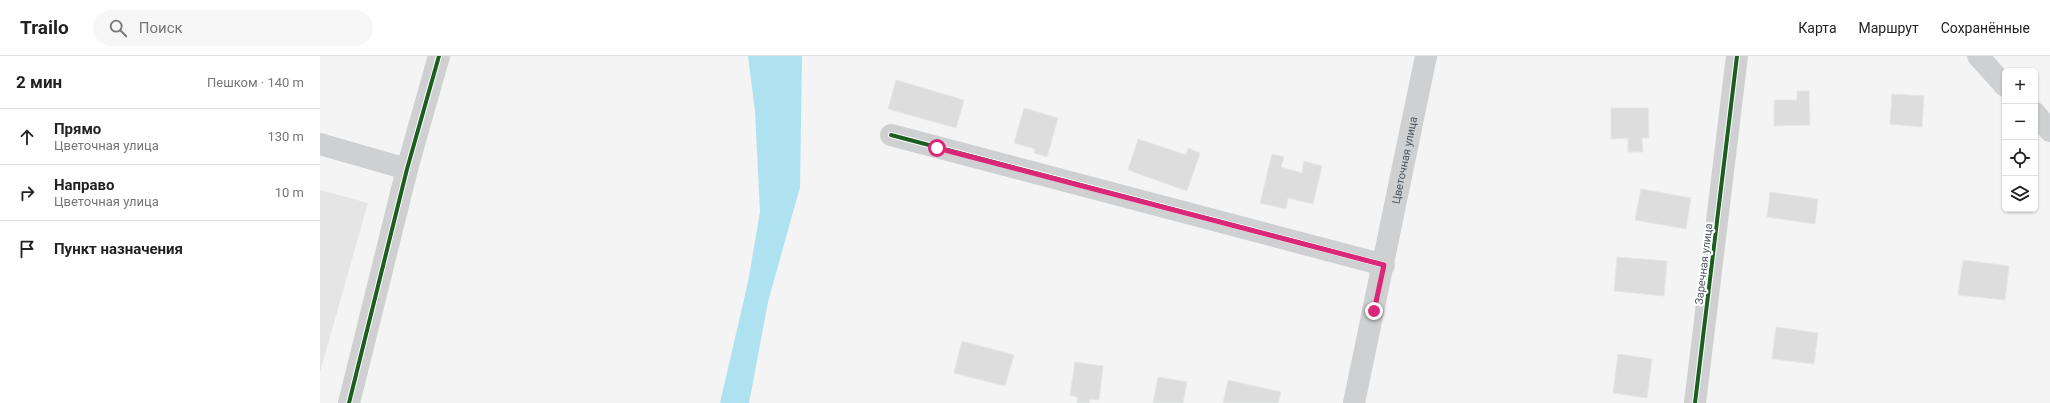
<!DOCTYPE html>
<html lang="ru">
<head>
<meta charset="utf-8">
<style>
  body { margin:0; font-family:Roboto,sans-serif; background:#f6f6f6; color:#222 }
  .controls { position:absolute; right:12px; top:12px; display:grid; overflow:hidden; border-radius:6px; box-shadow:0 1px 3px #0004 }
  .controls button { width:36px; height:36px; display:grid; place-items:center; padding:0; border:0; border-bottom:1px solid #e0e0e0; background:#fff; color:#222; font:20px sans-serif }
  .stop { position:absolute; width:12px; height:12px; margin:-9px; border:3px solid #db2777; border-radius:50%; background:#fff }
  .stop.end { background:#db2777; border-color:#fff; box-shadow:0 1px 4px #0008 }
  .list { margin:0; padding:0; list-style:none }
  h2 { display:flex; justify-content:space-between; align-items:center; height:52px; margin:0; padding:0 16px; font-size:17px }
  h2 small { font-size:13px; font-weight:400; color:#767676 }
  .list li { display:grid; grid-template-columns:26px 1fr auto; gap:12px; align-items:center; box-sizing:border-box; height:56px; padding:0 16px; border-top:1px solid #e0e0e0 }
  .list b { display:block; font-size:15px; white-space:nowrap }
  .list p { margin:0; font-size:13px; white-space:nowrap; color:#767676 }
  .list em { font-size:13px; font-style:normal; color:#767676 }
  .icon { flex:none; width:22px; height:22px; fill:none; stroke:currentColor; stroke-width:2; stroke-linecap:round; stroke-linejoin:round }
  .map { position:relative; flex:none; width:1730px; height:347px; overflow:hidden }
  header { display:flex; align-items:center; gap:24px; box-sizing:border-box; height:56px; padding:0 20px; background:#fff; border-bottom:1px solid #e0e0e0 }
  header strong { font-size:19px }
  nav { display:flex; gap:22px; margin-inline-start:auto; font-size:14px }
  .search { width:280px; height:36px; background:#f6f6f6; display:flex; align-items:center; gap:10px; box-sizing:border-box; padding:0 14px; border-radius:22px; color:#767676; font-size:15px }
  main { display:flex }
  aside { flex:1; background:#fff }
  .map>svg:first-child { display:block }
</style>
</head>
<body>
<header>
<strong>Trailo</strong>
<div class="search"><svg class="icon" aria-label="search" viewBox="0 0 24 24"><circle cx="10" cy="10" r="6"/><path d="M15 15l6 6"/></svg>Поиск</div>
<nav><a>Карта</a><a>Маршрут</a><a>Сохранённые</a></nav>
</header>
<main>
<aside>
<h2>2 мин<small>Пешком · 140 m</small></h2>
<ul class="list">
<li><svg class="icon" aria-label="ahead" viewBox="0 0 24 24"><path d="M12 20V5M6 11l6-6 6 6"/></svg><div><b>Прямо</b><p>Цветочная улица</p></div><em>130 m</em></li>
<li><svg class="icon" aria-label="right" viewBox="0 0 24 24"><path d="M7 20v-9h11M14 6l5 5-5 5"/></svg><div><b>Направо</b><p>Цветочная улица</p></div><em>10 m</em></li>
<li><svg class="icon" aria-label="arrive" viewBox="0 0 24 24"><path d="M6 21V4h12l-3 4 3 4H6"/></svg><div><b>Пункт назначения</b></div></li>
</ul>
</aside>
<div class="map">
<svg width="1730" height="347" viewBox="0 0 1730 347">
  <rect width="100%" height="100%" fill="#f4f4f4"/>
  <path fill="#e6e5e6" d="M0,134L48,147L0,316Z"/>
  <path fill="#aee2f0" d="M428,0H482L480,131L448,246L429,347H400L428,226L440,156L435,55Z"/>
  <path fill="#ddddde" stroke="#e5e6e7" d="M576,24L644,44L636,72L568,53Z
    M1477,35H1489L1490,69L1454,70V44H1477Z
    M1572,38L1604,40L1602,71L1570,68Z
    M704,52L738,62L727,101L714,97L715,93L694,87Z
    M1291,52H1328L1329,82H1322L1323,96H1308V82L1291,83Z
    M818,83L866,99L868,92L880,97L867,135L808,114Z
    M952,98L964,101L961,111L982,117L984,105L1002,110L993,148L968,142L966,153L940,147Z
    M1321,133L1371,142L1366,173L1315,164Z
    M1450,136L1498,143L1495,168L1447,161Z
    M1297,201L1347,205L1344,240L1294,235Z
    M1643,204L1689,210L1685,244L1638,239Z
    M1456,271L1498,277L1494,308L1452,303Z
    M642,285L694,299L685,330L634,317Z
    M1298,298L1332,303L1327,342L1293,337Z
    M755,306L783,310L779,344L770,343L769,347H757L758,341L750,339Z
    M838,321L867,326L863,347H833Z
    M908,324L961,336L958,347H903Z"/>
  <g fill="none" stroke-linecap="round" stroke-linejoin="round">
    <g stroke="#ced0d2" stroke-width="22">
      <path d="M1658,0L1685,30"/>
      <path d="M1715,57L1730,75"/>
      <path d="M571,79L1064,209"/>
      <path d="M0,88L87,113"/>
      <path d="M29,347L87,113L119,0"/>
      <path id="s1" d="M1034,347L1106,0"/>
      <path d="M1375,347L1417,0"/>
    </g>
    <g stroke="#fff" stroke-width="6">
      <path id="cycleway" d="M571,79L1064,209
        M29,347L87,113L119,0
        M1375,347L1417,0"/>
    </g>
    <use href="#cycleway" stroke="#1b5e20" stroke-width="4"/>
  </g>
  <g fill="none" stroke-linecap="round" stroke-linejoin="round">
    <path stroke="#db2777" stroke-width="5" d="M617,92L1064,209L1054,255"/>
  </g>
  <g text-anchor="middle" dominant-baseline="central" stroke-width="4" stroke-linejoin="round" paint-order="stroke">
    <g font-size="11" fill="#4a5661" stroke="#fff">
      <text stroke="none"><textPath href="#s1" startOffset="248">Цветочная улица</textPath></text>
      <text transform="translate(1384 208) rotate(-83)">Заречная улица</text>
    </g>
  </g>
</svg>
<div class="controls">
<button>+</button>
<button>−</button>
<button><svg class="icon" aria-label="locate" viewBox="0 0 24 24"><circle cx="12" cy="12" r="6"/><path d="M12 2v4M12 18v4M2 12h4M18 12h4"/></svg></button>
<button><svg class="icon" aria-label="layers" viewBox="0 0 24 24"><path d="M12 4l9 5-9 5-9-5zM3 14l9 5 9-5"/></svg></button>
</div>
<div class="stop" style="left:617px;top:92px"></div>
<div class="stop end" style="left:1054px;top:255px"></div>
</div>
</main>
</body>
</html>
